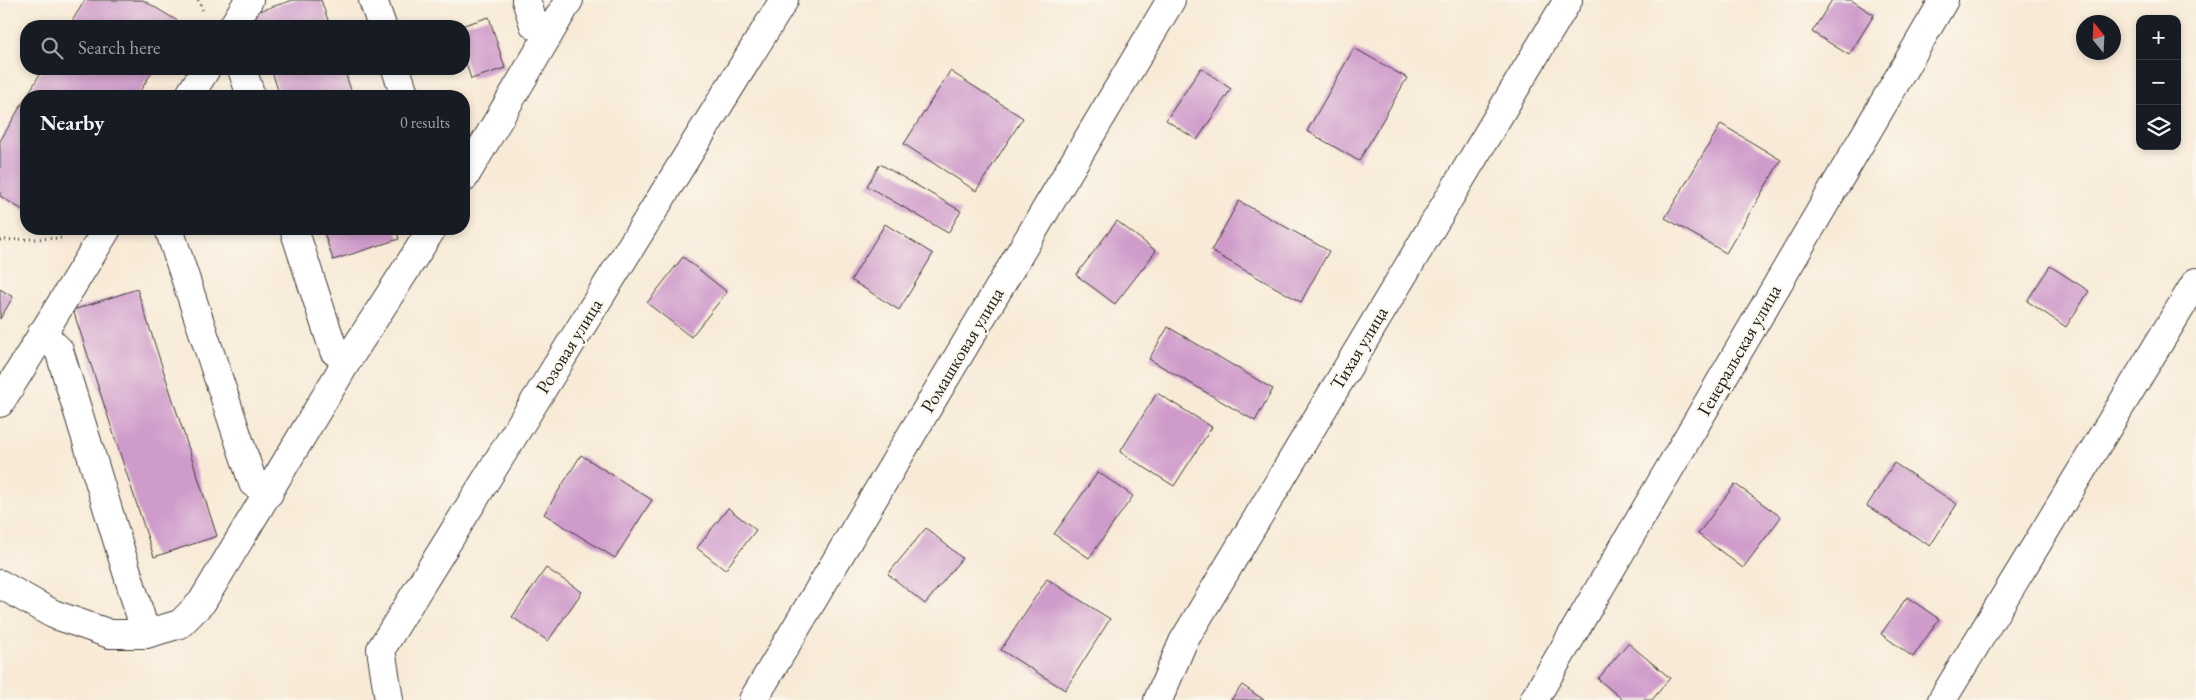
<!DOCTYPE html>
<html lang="en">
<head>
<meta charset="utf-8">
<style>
  body { margin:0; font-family:"EB Garamond",serif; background:#242831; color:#f1f3f6 }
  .controls { position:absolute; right:15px; top:15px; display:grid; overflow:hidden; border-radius:10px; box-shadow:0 2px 8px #0003 }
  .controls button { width:45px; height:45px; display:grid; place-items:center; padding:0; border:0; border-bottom:1px solid #363941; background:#171b24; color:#f1f3f6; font:25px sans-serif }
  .compass { position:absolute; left:2076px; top:15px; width:45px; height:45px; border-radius:50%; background:#171b24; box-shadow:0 2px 8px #0003; rotate:342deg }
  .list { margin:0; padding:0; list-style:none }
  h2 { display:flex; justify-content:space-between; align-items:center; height:65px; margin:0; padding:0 20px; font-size:21px }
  h2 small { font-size:16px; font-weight:400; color:#9ea1a6 }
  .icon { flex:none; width:28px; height:28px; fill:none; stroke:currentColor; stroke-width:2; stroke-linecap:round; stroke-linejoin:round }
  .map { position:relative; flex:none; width:2196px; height:700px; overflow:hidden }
  .search { position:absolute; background:#171b24; box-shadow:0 2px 8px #0003; left:20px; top:20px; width:450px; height:55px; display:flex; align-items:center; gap:12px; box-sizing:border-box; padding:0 18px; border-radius:20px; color:#9ea1a6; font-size:19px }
  .panel { position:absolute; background:#171b24; box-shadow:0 2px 8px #0003; left:20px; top:90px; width:450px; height:145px; border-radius:20px }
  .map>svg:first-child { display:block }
</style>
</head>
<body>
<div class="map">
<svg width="2196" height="700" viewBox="0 0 2196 700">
  <rect width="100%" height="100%" fill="#fbf7ec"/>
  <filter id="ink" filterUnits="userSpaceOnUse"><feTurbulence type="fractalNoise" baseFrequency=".02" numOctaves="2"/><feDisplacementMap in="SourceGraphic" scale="10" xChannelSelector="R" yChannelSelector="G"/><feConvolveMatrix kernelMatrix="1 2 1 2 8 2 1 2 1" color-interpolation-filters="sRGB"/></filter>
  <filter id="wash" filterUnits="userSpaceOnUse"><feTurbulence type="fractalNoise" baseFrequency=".0096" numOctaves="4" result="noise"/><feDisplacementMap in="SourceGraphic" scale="20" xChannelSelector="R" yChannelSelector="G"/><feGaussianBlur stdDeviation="1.12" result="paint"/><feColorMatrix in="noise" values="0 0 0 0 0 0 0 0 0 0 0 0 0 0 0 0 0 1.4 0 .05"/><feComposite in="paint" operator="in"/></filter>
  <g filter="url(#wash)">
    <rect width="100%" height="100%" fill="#f8ead7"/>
    <g id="blocks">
      <path fill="#cf9bca" d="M85,0H143L181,23L179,26H69Z
        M293,0H321L330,26H257L253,13Z
        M1832,0H1851L1874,15L1849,55L1812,32Z
        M489,17L505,68L471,79L464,56V25Z
        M1354,48L1407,78L1359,161L1307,131Z
        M1201,68L1231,89L1197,140L1166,120Z
        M43,69H154L137,96H27Z
        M271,69H344L353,96H280Z
        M950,71L1023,118L976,191L904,144Z
        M26,97V212L0,196V141Z
        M1721,124L1781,160L1726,253L1665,218Z
        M880,164L961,211L948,233L867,186Z
        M1239,201L1329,251L1301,302L1211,251Z
        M1117,221L1156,251L1115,304L1076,275Z
        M885,224L933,254L899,310L851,280Z
        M323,229H396L399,239L333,260Z
        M683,257L727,292L691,337L647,303Z
        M2050,266L2089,291L2066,327L2027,301Z
        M0,289L13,297L0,319Z
        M137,289L217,536L154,557L73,310Z
        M1168,327L1273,389L1255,421L1149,359Z
        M1157,393L1212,427L1174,486L1120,452Z
        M581,455L652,500L615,558L544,514Z
        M1894,463L1957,504L1930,546L1867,506Z
        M1098,472L1133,496L1089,558L1054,534Z
        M1735,484L1781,517L1743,568L1698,534Z
        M728,508L756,530L725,570L697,548Z
        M926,528L962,558L925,604L888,574Z
        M546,568L582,592L548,641L512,617Z
        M1047,579L1110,619L1065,690L1001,650Z
        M1907,597L1939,619L1913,657L1881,634Z
        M1628,643L1670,678L1652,700H1623L1598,679Z
        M1242,685L1264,700H1231Z"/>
    </g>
  </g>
  <g filter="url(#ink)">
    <use href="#blocks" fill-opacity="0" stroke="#3d3b38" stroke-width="1"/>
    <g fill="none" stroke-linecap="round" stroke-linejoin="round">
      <g stroke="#3d3b38" stroke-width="30">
        <path id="minor" d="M373,0L382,26
          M526,0L534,25L548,33
          M233,26L249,0
          M242,69L251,96
          M396,69L405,96
          M189,96L206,69
          M464,178L569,0
          M169,229L253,483L269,493
          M294,229L334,351L347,361
          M42,333L59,350L146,634
          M0,403L107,229
          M0,584L53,614L110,634H146L180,624L202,602L347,361L432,229
          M389,700L381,649L784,0
          M753,700L1171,0
          M1158,700L1183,642L1568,0
          M1534,700L1944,0
          M1942,700L2196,282"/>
      </g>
      <path stroke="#3d3b38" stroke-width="3" stroke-dasharray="1 4" stroke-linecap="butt" d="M198,0L204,13
        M0,240L63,238"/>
      <use href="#minor" stroke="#fff" stroke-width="28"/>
    </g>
  </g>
  <g text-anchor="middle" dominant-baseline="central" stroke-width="4.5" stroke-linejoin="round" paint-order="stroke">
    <g font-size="19" fill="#1c1c1c" stroke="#fbf7ec">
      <text transform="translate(569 346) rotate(-58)">Розовая улица</text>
      <text transform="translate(1359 348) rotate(-59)">Тихая улица</text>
      <text transform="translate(962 350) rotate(-59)">Ромашковая улица</text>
      <text transform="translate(1739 350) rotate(-60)">Генеральская улица</text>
    </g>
  </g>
</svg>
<div class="controls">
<button>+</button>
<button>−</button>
<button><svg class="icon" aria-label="layers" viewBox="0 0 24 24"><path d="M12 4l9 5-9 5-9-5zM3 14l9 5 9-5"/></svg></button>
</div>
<svg class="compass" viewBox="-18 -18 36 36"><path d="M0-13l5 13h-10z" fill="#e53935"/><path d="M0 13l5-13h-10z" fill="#9ea1a6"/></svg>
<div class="search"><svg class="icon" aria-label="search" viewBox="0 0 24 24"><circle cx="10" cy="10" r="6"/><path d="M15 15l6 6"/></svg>Search here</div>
<section class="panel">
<h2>Nearby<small>0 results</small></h2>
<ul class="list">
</ul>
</section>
</div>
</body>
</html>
